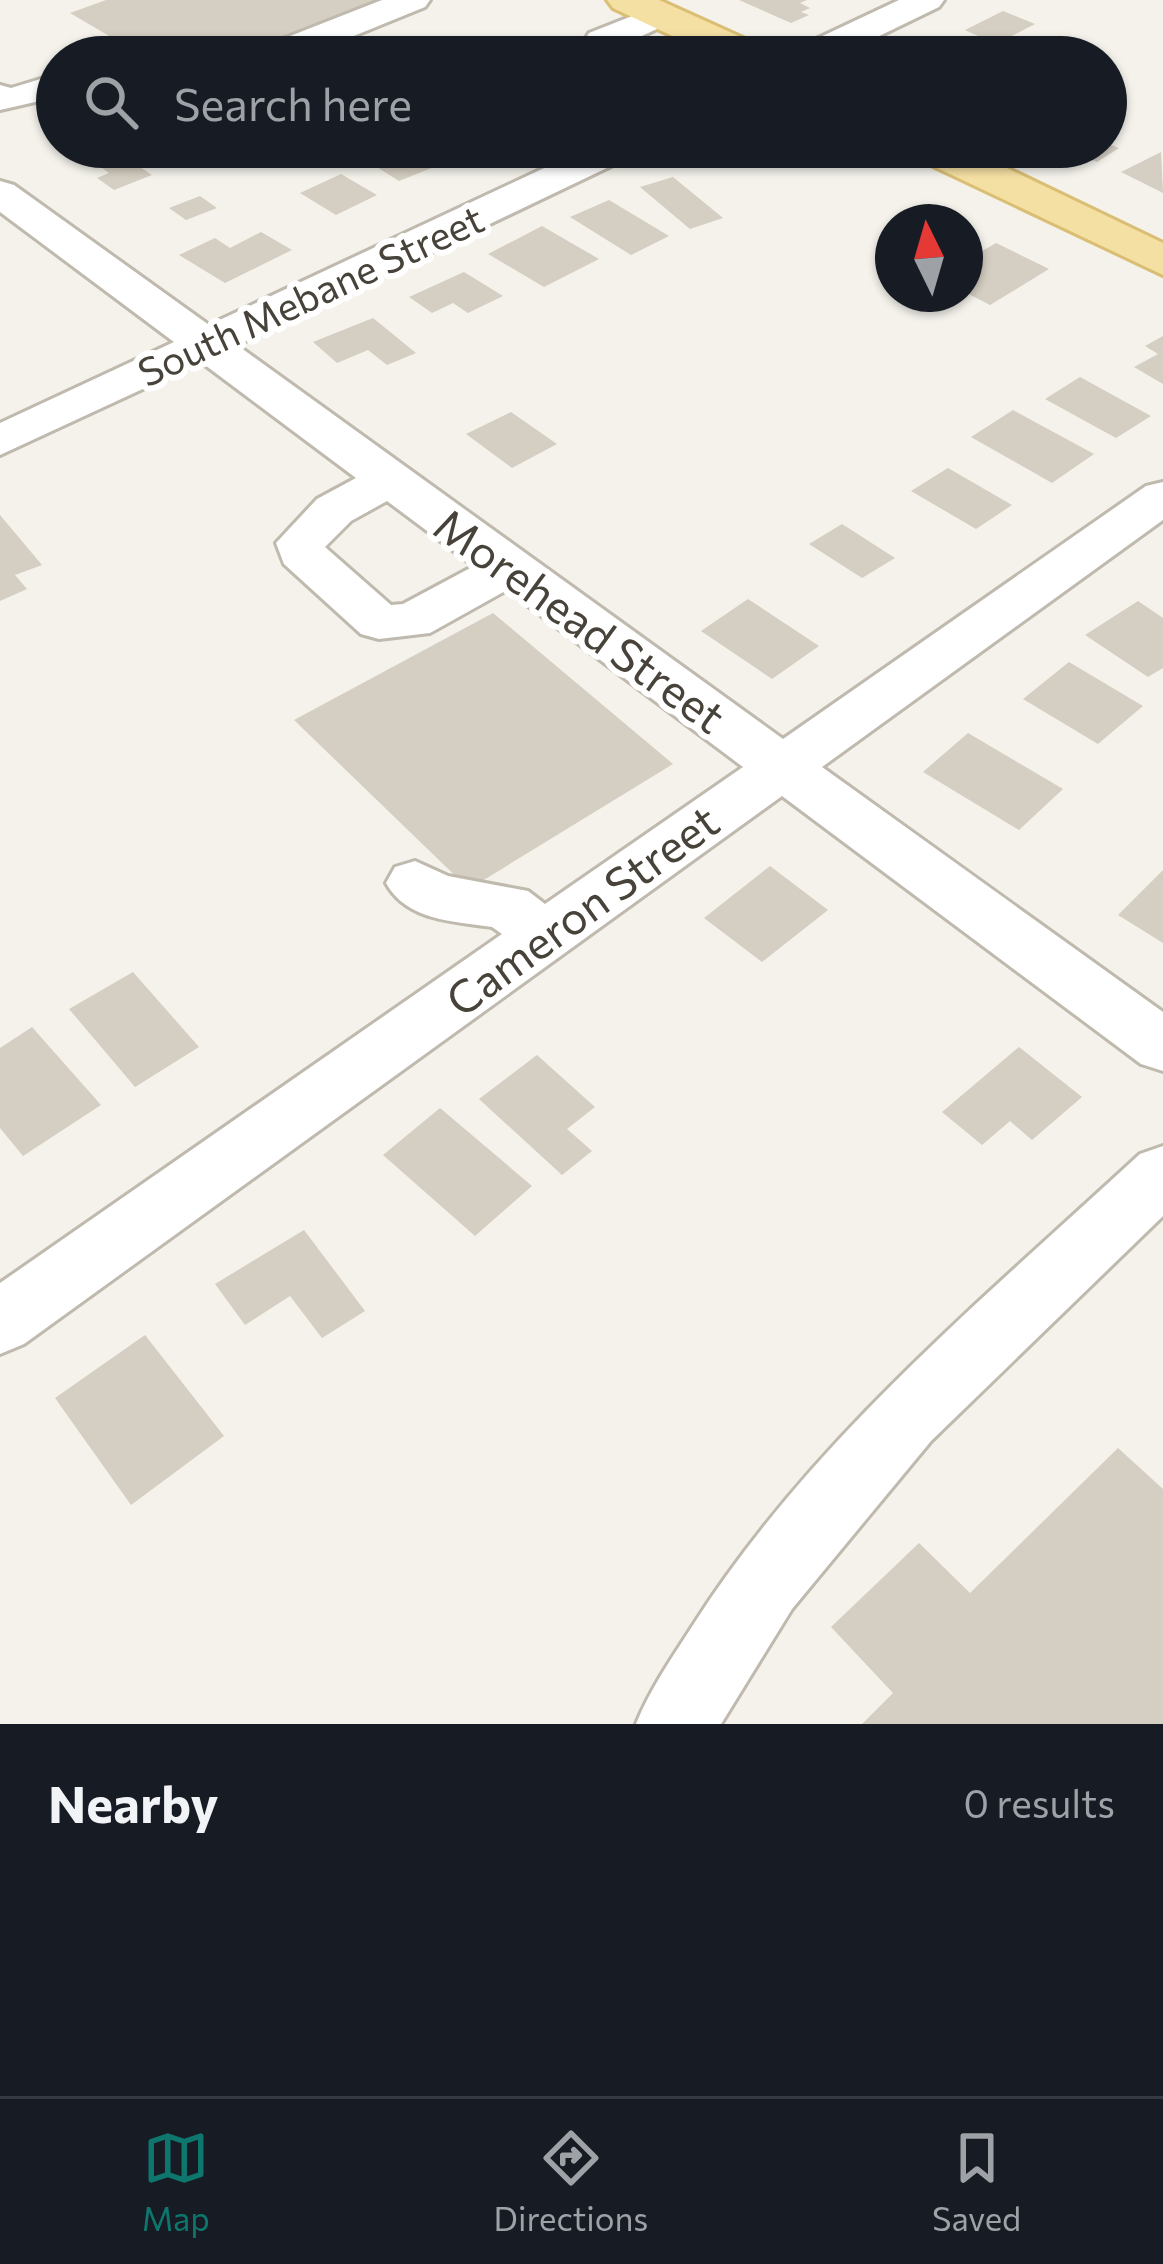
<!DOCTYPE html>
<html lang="en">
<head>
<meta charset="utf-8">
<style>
  body { margin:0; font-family:Commissioner,sans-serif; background:#242831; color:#f1f3f6 }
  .compass { position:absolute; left:875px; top:204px; width:108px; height:108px; border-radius:50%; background:#171b24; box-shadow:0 3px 9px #0004; rotate:355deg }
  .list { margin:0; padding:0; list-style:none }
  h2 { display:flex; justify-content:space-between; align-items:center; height:156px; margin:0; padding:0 48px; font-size:51px }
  h2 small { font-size:39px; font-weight:400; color:#9ea1a6 }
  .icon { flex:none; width:66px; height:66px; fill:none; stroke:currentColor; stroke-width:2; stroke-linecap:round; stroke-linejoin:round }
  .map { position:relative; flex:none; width:1163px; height:1724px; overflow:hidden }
  .search { position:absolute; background:#171b24; box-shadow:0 3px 9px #0004; left:36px; right:36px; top:36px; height:132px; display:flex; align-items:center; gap:30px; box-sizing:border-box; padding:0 42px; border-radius:66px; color:#9ea1a6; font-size:45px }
  .sheet { height:372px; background:#171b24 }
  nav { display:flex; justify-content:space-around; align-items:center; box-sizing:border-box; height:168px; border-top:3px solid #363941; background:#171b24; font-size:33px; color:#9ea1a6 }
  nav a { display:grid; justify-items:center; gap:6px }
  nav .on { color:#0f766e }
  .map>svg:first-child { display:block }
</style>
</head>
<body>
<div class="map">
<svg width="1163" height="1724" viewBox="0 0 1163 1724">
  <rect width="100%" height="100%" fill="#f4f2eb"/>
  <path fill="#d5cec2" d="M106,0H382L242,57H145L70,13Z
    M739,0H807L800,3L810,8L801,12L809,15L791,23Z
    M1003,11L1035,24L996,44L965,30Z
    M546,41L576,57H506Z
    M1106,143L1119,148L1097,162L1062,147H1106Z
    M121,147H181L137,165L152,175L114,190L97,178L109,173L90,159Z
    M385,147H411L439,165L399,181L361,157Z
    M1161,152L1163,193L1121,172Z
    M341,174L377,195L336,215L300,193Z
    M673,177L723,218L690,229L640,187Z
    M200,196L217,208L186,220L169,208Z
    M609,200L669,236L631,255L570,217Z
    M542,226L599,259L544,287L488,254Z
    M261,232L292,250L225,283L179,255L215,238L230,248Z
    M996,243L1049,269L990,305L965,292V261Z
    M464,272L503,296L468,313L453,303L432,313L409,297Z
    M373,318L416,353L387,365L368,350L337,363L313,342Z
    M1163,336V384L1134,367L1158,354L1145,346Z
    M1080,377L1151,416L1116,438L1045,399Z
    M1013,410L1094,454L1052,483L971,437Z
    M511,412L557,444L512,468L466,434Z
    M948,468L1012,505L976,529L911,491Z
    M0,515L42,565L15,575L27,589L0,601Z
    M842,524L895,558L862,578L809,544Z
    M748,599L819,646L772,679L701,631Z
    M1138,601L1163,618V668L1148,677L1085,635Z
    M493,613L673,764L469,889L294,720Z
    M1069,662L1143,706L1098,744L1023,699Z
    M968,733L1063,789L1019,830L923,772Z
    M770,866L828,910L762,962L704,918Z
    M1163,870V943L1118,915Z
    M133,972L199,1047L135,1087L69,1009Z
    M32,1027L101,1105L23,1156L0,1128V1048Z
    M1019,1047L1082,1097L1032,1140L1010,1121L982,1145L942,1112Z
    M537,1055L595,1107L567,1129L592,1151L562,1175L479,1099Z
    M440,1108L532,1186L475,1236L383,1155Z
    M304,1230L365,1311L322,1338L290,1296L245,1325L215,1284Z
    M145,1335L224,1436L131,1505L55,1398Z
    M1118,1448L1163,1489V1724H862L893,1693L831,1627L919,1543L970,1593Z"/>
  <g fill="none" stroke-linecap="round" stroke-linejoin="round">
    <g stroke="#bfb9ae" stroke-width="6">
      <path id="minor" d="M382,0H430L425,7L302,57H252L257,49Z
        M899,0H944L939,7L836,57H790L795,49Z
        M660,5L672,8L677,15L672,22L631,41L654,57H607L584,41L589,33Z
        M57,74V97L0,110V85L11,88Z
        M589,147H639L634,155L237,345L783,739L1146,486L1163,482V520L822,767L1163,1012V1071L1141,1064L782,796L24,1344L0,1354V1283L502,934L492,927C453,921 407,921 386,883L395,867L415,861L448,876L528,891L545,904L743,767L507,590L430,633L379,639L361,634L284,564L276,543L317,499L356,478L201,362L0,455V423L174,342L0,212V181L14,185L209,325ZM387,501L474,566L403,604L391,605L325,547L351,521Z
        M1163,1146V1216L931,1441L792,1609L721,1724H636C651,1687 674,1655 695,1622C812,1440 982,1300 1140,1154Z"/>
    </g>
    <g stroke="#d9be74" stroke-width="6">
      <path id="major" d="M607,0H659L765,48L771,57H717L613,8Z
        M906,147H963L1163,243V275L912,156Z"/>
    </g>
    <use href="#minor" fill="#fff" fill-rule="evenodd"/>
    <use href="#major" fill="#f5e0a3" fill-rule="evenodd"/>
  </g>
  <g text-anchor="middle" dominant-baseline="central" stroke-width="12" stroke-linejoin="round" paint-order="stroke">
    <g font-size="39" fill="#48433a" stroke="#fff">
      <text transform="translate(310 294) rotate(-25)">South Mebane Street</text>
    </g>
    <g font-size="45" fill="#48433a" stroke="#fff">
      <text transform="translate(581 619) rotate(36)">Morehead Street</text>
      <text transform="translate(581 909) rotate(-36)">Cameron Street</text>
    </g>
  </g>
</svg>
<svg class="compass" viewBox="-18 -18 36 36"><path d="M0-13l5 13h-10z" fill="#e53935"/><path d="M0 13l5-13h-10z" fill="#9ea1a6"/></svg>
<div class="search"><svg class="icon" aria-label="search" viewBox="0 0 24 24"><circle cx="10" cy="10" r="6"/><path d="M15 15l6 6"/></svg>Search here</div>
</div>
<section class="sheet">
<h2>Nearby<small>0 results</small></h2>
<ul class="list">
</ul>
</section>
<nav>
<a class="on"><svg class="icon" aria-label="map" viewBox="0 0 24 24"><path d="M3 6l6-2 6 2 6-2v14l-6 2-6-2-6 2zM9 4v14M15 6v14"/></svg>Map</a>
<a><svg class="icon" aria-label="directions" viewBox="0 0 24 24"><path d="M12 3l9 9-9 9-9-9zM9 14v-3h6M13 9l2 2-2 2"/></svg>Directions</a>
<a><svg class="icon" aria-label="saved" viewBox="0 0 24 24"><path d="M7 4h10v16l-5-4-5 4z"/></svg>Saved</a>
</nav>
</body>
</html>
